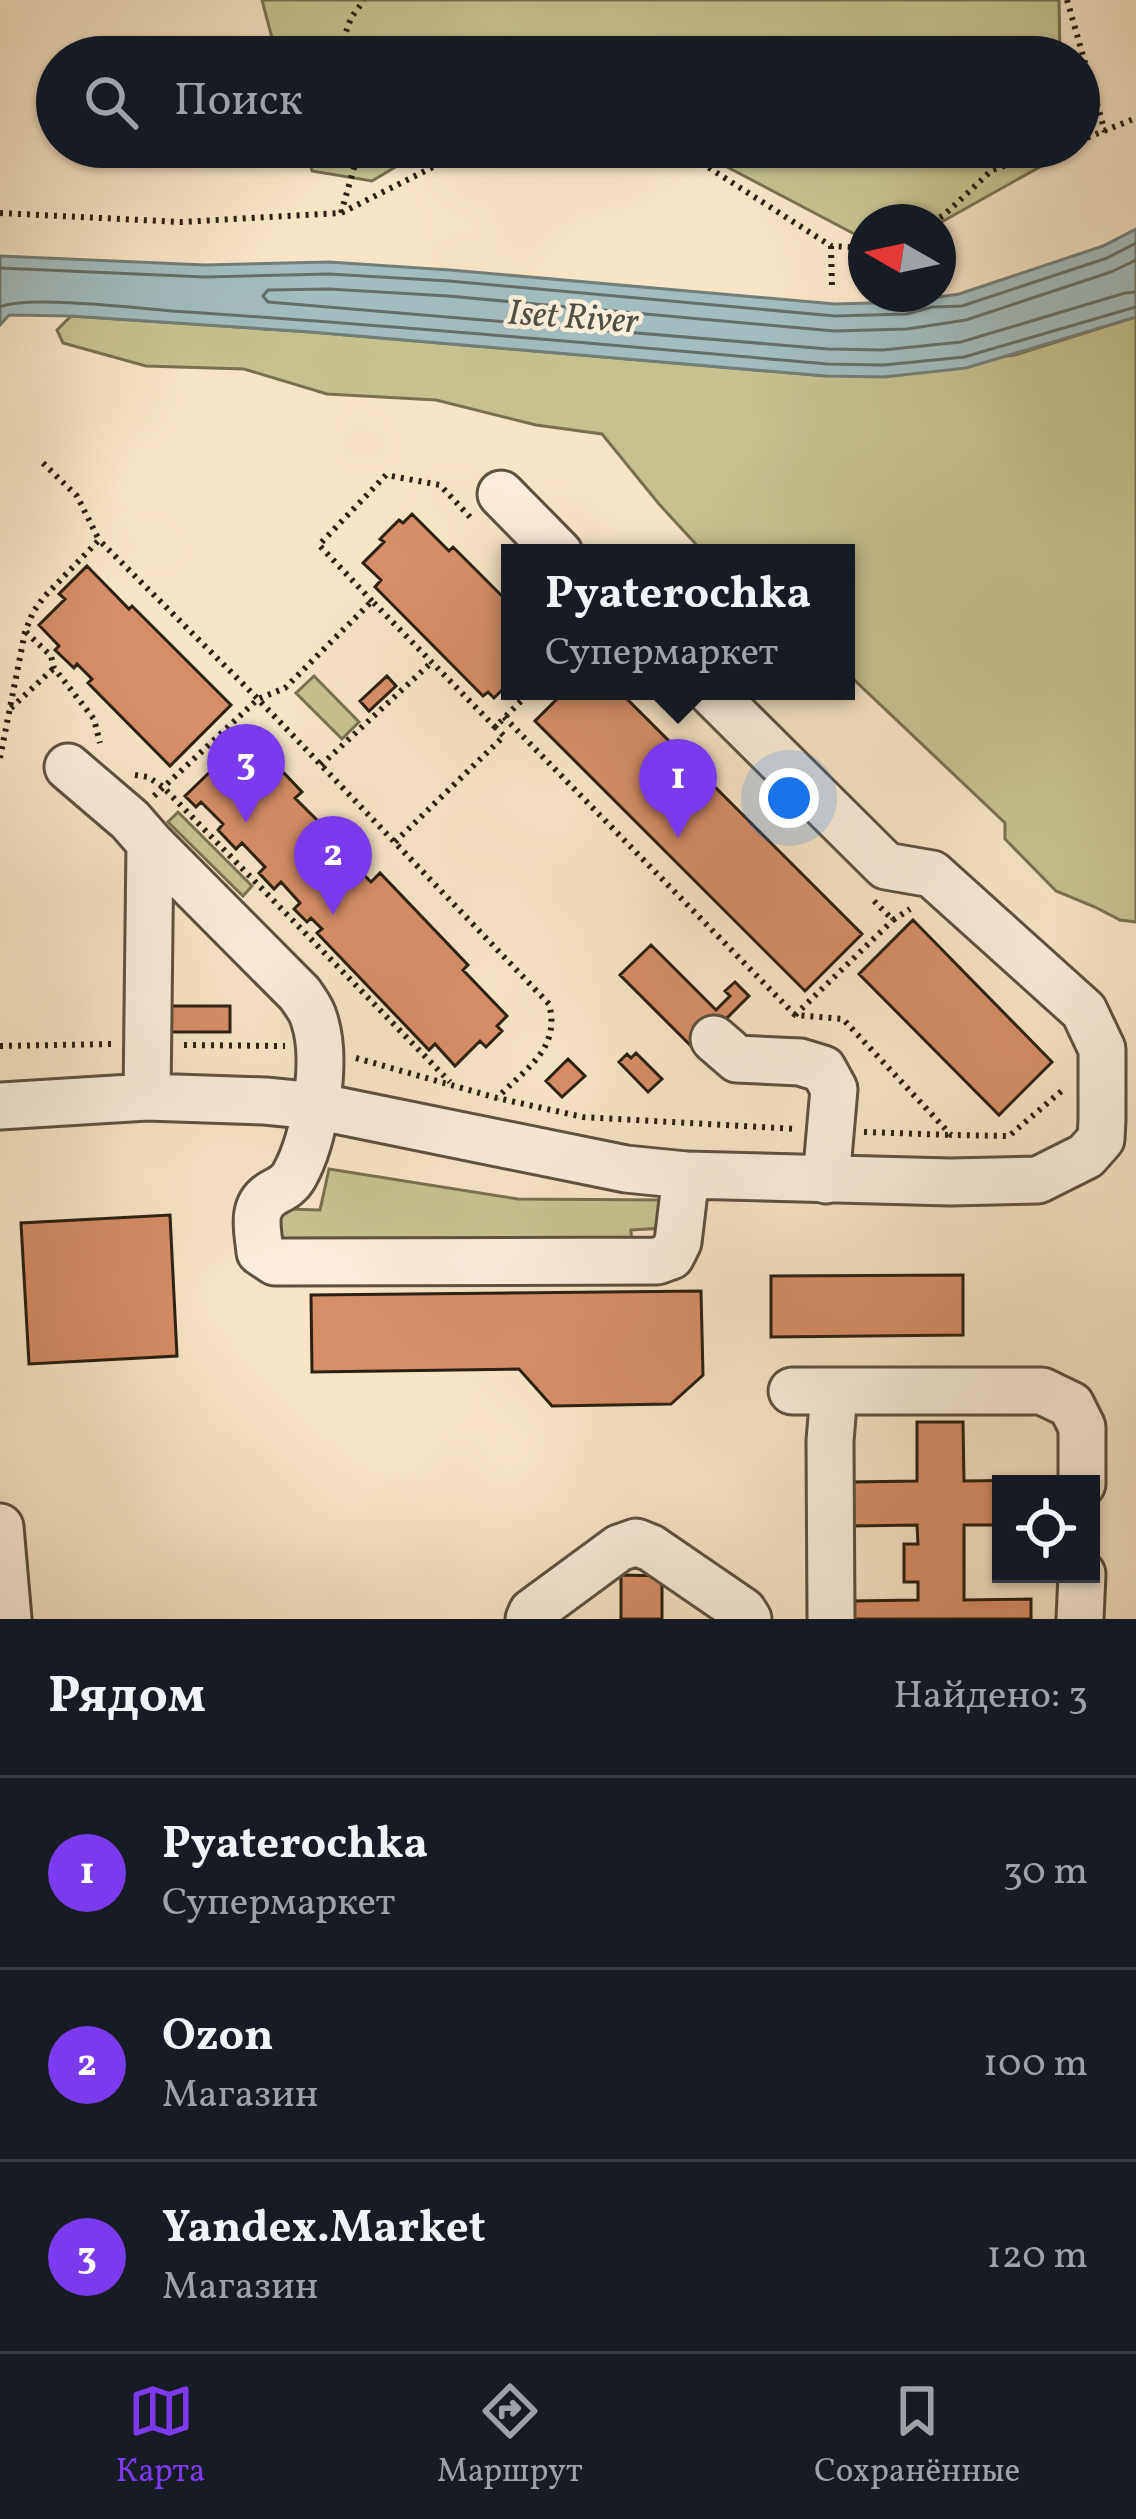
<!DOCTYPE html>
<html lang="ru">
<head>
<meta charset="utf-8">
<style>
  body { margin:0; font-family:Vollkorn,serif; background:#242831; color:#f1f3f6 }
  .controls { position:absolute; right:36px; bottom:36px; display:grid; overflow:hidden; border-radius:0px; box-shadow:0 3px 9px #0004 }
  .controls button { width:108px; height:108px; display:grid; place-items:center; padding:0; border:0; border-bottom:3px solid #363941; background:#171b24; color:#f1f3f6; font:60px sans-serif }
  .compass { position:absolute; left:848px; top:204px; width:108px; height:108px; border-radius:50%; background:#171b24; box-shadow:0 3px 9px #0004; rotate:279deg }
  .you { position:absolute; left:789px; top:798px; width:42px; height:42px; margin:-30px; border:9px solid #fff; border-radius:50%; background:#1a73e8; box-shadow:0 0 0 18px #1a73e833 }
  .badge { display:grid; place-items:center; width:78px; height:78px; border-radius:50%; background:#7c3aed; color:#fff; font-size:39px; font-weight:700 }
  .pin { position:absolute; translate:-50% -99px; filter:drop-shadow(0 3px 6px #0008) }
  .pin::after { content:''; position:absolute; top:63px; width:42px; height:36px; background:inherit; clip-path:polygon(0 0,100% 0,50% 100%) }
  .popup { position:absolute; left:501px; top:544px; width:354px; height:156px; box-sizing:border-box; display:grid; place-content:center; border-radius:0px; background:#171b24; filter:drop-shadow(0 3px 9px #0005); font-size:39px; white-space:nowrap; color:#9ea1a6 }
  .popup b { font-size:45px; color:#f1f3f6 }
  .popup::after { content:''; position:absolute; left:50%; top:100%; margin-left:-24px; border:24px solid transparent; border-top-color:#171b24 }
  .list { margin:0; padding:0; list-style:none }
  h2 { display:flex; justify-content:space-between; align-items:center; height:156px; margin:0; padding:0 48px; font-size:51px }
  h2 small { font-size:39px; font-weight:400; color:#9ea1a6 }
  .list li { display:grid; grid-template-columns:78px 1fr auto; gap:36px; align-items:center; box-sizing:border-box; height:192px; padding:0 48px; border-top:3px solid #363941 }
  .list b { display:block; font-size:45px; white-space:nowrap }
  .list p { margin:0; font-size:39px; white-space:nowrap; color:#9ea1a6 }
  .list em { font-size:39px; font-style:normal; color:#9ea1a6 }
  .icon { flex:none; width:66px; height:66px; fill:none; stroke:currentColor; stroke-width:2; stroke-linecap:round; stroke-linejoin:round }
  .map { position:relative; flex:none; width:1136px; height:1619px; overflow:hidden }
  .search { position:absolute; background:#171b24; box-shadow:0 3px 9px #0004; left:36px; right:36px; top:36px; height:132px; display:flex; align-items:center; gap:30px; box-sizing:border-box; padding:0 42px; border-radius:66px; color:#9ea1a6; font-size:45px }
  .sheet { height:732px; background:#171b24 }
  nav { display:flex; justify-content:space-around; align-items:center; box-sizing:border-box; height:168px; border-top:3px solid #363941; background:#171b24; font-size:33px; color:#9ea1a6 }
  nav a { display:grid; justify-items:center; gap:6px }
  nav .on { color:#7c3aed }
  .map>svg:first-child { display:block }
</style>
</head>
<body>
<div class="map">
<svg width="1136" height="1619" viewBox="0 0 1136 1619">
  <rect width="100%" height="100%" fill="#f8e5c6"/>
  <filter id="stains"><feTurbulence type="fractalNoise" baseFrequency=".00167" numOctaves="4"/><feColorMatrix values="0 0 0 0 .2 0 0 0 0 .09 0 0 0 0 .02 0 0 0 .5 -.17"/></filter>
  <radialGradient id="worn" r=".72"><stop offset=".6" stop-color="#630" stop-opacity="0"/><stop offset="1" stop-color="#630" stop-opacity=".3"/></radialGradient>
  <path fill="#c5c290" stroke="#787150" stroke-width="3" d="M262,0H1059L1060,57H277Z
    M305,147H429L372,181L312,171Z
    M689,147H1061V155L938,224V222H866V240Z
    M71,316L311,332L826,376L1015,355L1136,317V922L1120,920L1095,907L1056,891L1005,839V823L846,672V553H704L659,504L602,434L536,425L436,400L327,394L244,369L146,366L63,343L57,330Z
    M314,676L359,722L342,739L296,693Z
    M178,812L252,886L243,896L168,822Z
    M329,1169L518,1199L663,1200L665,1228L631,1230L632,1250L282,1246L273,1219L287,1209L320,1210Z"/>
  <path fill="#a2bcbf" stroke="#727e79" stroke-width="3" d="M1136,229V317L966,368L884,377L826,376L311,332L71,316L9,315L0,325V256L205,265L329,262L450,270L835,304L906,302L959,294L1103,246Z"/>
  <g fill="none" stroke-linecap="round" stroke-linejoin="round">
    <path stroke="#666e68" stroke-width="3" d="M1136,260L1111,272L966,320L907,329L834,331L448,296L329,289L268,290L263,296L268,302L828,349L883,350L961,342L1125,293L1136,292
      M0,268L205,277L329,274L449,281L835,316L907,314L932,307L962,306L1107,258L1136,243
      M0,307C25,295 138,308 172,311C390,325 609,345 827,364L884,365L964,357L1136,307"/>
  </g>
  <path fill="#d68e68" stroke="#2b2011" stroke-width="3" d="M412,514L449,551L453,547L510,604V682L494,698L488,692L483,696L375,587L381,580L363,563L384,542L380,539L399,520L403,523Z
    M87,566L129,609L132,606L231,705L170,766L88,683L92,679L77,664L74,668L55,650L59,646L39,625L65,599L59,594Z
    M387,676L396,686L369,711L360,701Z
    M565,691H619L862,934L805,991L535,721Z
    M241,742L248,749L254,742L264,752L257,758L277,779L283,772L302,792L295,798L323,826L329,820L349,841L345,844L355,854L349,860L371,882L380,873L468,965L463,970L507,1016L497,1026L502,1031L486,1047L480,1041L455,1066L435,1044L429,1050L317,933L322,929L311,918L307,922L294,909L300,903L281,882L274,889L259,873L265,867L242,843L236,849L218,830L223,824L201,802L196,807L185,796Z
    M913,920L1052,1062L999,1115L859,974Z
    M651,945L716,1010L730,996L725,991L735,982L749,996L725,1020L729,1024L699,1054L620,975Z
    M165,1006H230V1032H165Z
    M636,1053L662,1079L648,1092L619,1062L627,1054L631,1058Z
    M568,1059L585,1076L562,1097L546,1081Z
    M170,1215L177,1356L29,1364L21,1223Z
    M963,1275V1335L771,1337V1276Z
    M701,1291L703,1375L671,1404L552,1406L519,1369L312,1372L311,1295Z
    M917,1422H963L964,1481L1030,1480V1484H1001V1525H964V1600L1031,1599V1619H852V1601L918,1600V1582H904V1544H918L917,1525L852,1526L851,1482L917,1481Z
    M621,1575L662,1576V1619H621Z"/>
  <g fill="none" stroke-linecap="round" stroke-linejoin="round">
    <g stroke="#5e513e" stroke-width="51">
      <path id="minor" d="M501,494L559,553
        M68,767L130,820L150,843L147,1097
        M150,843L300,994C305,1002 312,1010 314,1019C328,1059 315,1139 294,1176C289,1185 282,1188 273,1193C250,1206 258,1230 260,1252L275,1262L657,1261L671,1256L678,1242L686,1175
        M714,1039L737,1059L800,1062L823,1069L834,1089L826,1180
        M0,1106L147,1097L265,1101L316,1106L626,1169L686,1175L950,1182L1038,1180L1086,1156L1101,1139L1102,1120V1049L1084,1011L932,874L886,866L710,691
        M792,1391H1042L1071,1405L1082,1427V1484
        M0,1527L8,1619
        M529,1619L532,1612L619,1548L636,1542L651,1548L743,1611L748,1619
        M831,1619L830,1441L834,1392
        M1080,1619L1082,1574"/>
    </g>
    <path stroke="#2b2011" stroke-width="6" stroke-dasharray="3 6" stroke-linecap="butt" d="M1067,0L1105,132
      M337,57L351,18L364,0
      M1079,141L1136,118
      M448,147L461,153
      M659,147L700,162L831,246L866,248
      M0,213L181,222L341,213L461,153L488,147
      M341,213L360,147
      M932,222L944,215L992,170L1061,147
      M831,246L832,288
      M43,463L77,496L99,540
      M372,601L319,545L386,475L440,485L470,517
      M26,632L51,656L54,668L94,719L100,743
      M11,708L54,668
      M504,717L795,1015L843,1019L951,1135L1009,1136L1065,1088
      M0,758L25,632L33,612L44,597L99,540L258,699L549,1004C561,1049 526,1068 497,1098
      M321,765L432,662
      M135,775L148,777L163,787L450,1082
      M154,796L258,699L285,688L372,601L495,727L531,691
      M395,842L504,736L495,727
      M874,901L893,920L910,909
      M795,1015L893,920
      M184,1045L285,1046
      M0,1046L111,1044
      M356,1058L497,1098L583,1117L797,1129
      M864,1132L951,1135"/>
    <use href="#minor" stroke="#faeeda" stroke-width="45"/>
  </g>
  <g text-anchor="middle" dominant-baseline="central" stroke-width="9" stroke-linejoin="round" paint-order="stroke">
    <g font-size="36" font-style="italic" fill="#4f4f45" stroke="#faeeda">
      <text transform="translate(573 319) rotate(4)">Iset River</text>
    </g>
  </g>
  <rect width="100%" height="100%" filter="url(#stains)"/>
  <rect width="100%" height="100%" fill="url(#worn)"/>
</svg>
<div class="controls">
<button><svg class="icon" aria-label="locate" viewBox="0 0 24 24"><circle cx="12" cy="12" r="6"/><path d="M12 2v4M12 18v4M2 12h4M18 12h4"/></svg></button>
</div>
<svg class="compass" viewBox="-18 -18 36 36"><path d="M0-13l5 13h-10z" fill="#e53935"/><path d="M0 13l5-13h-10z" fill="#9ea1a6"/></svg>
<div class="you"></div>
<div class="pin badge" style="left:678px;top:838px">1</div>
<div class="popup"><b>Pyaterochka</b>Супермаркет</div>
<div class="pin badge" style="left:333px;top:915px">2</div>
<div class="pin badge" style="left:246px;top:823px">3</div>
<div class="search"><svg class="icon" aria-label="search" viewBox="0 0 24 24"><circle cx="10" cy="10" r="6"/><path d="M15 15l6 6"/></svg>Поиск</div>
</div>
<section class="sheet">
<h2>Рядом<small>Найдено: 3</small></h2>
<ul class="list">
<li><span class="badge">1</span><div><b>Pyaterochka</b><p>Супермаркет</p></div><em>30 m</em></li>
<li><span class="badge">2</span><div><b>Ozon</b><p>Магазин</p></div><em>100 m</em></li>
<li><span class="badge">3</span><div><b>Yandex.Market</b><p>Магазин</p></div><em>120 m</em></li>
</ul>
</section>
<nav>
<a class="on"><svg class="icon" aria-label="map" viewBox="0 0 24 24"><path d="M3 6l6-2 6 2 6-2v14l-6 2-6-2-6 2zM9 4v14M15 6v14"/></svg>Карта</a>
<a><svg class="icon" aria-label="directions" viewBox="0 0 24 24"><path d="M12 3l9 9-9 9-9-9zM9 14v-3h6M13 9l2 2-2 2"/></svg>Маршрут</a>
<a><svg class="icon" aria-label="saved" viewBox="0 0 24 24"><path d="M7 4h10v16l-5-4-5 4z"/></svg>Сохранённые</a>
</nav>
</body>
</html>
